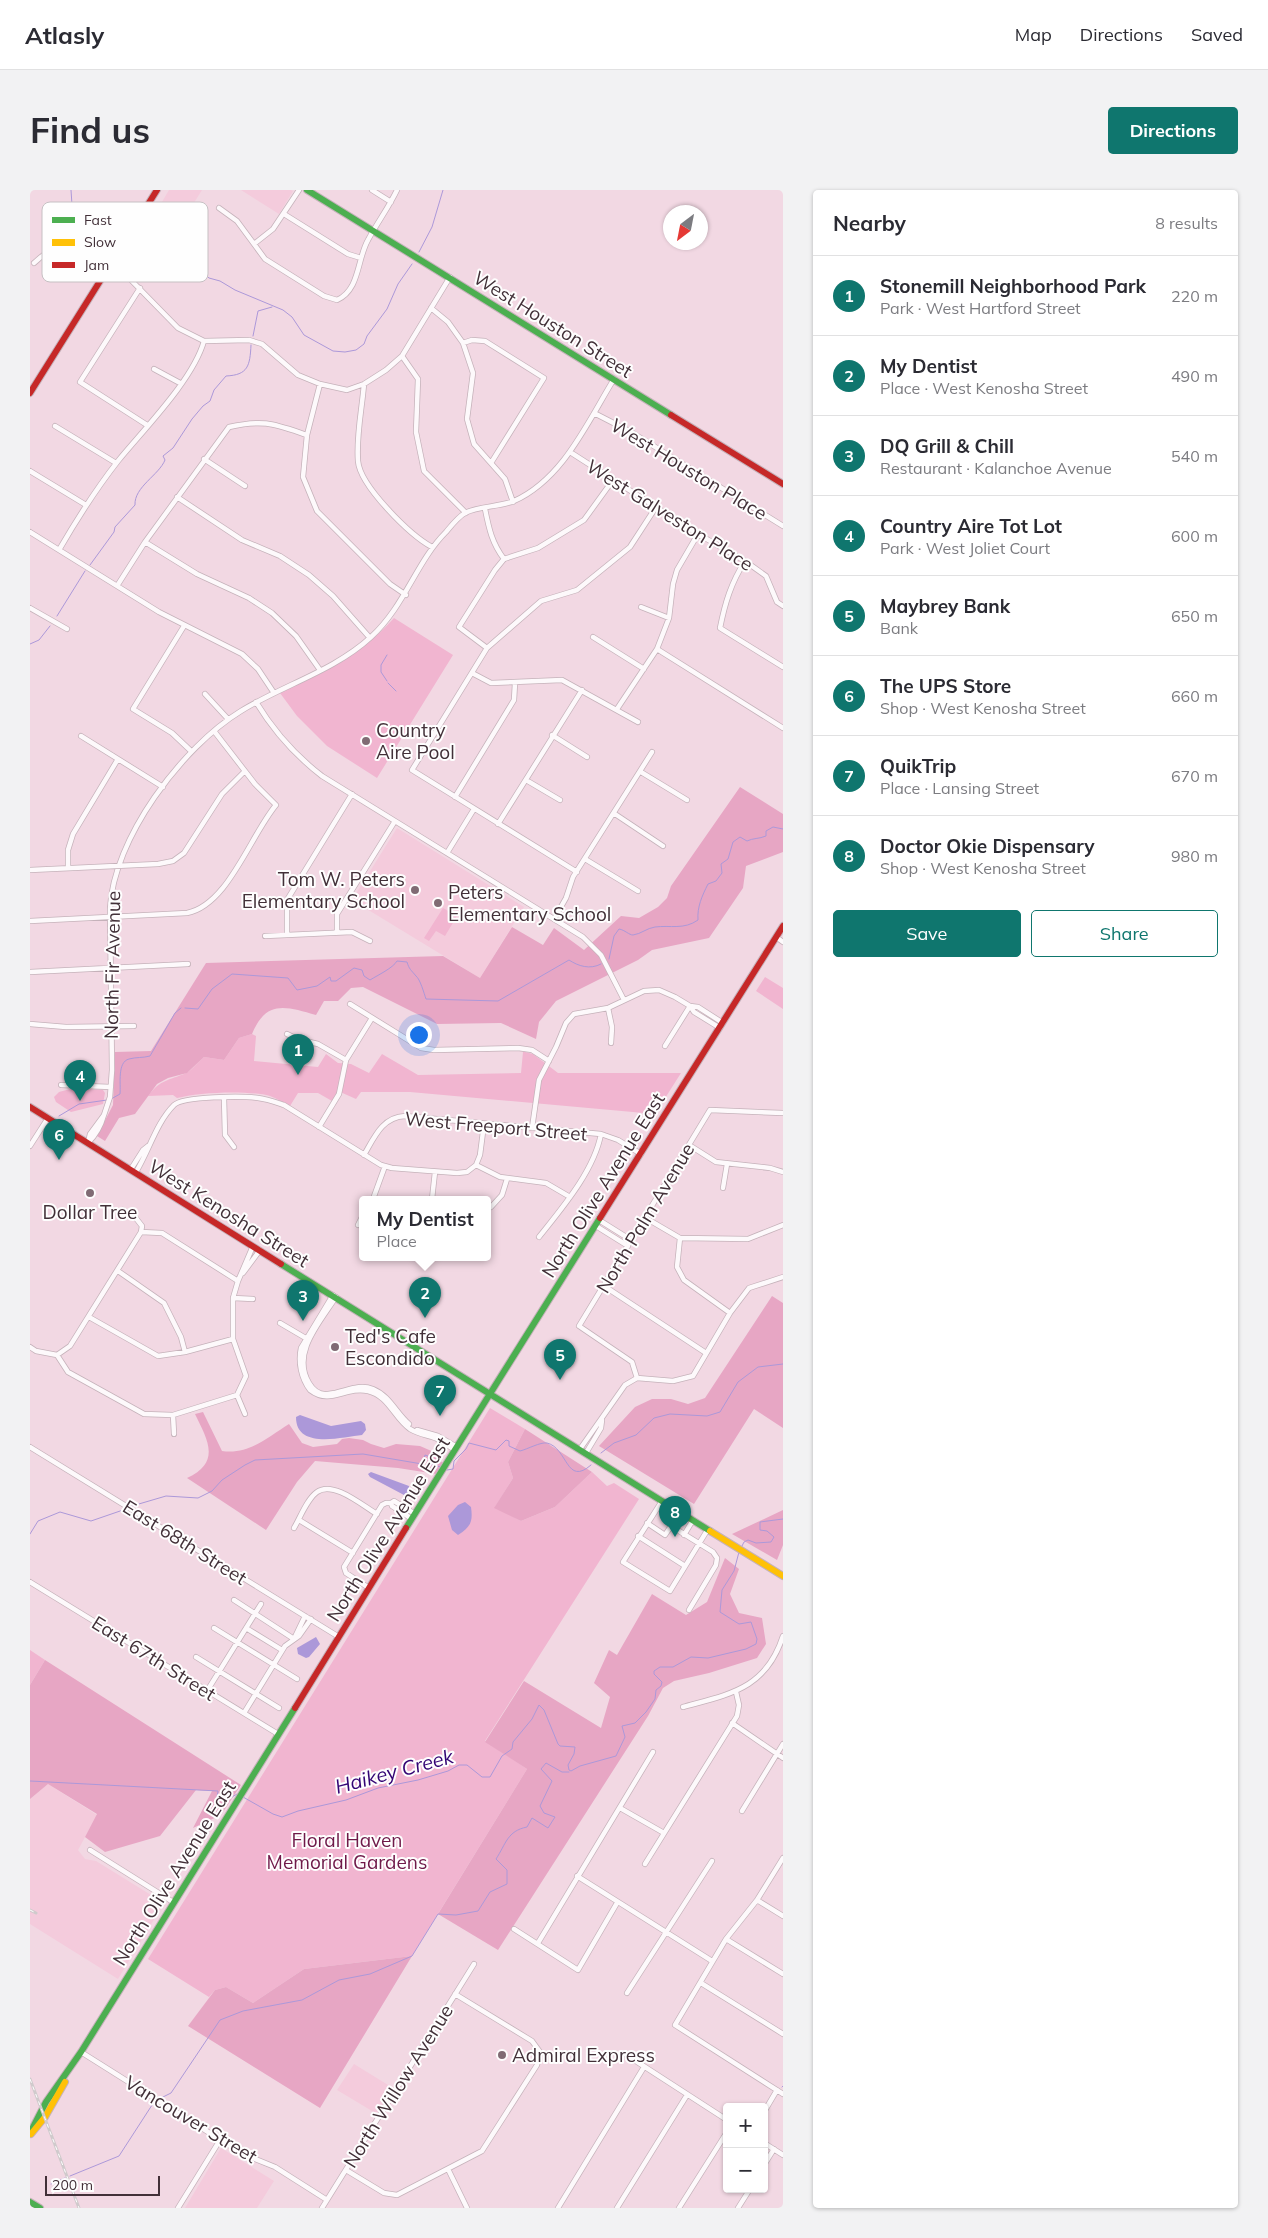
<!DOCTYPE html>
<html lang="en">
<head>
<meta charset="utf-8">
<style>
  body { margin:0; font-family:Mulish,sans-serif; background:#f2f2f3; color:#2b2b33 }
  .controls { position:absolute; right:15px; bottom:15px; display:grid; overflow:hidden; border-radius:5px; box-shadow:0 1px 4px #0004 }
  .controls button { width:45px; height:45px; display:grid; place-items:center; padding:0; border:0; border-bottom:1px solid #e1e1e2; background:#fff; color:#2b2b33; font:25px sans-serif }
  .compass { position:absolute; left:633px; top:15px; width:45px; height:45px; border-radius:50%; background:#fff; box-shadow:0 1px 4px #0004; rotate:212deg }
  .scale { position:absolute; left:15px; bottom:12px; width:115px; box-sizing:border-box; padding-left:5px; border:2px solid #423038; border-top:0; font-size:14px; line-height:18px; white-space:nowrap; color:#423038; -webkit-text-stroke:4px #fefefe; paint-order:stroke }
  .you { position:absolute; left:388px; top:844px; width:18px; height:18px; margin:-12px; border:4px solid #fff; border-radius:50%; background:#1a73e8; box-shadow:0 0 0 8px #1a73e833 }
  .badge { display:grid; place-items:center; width:32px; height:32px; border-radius:50%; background:#0f766e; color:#fff; font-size:16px; font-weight:700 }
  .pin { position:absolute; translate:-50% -41px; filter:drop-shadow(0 1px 2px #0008) }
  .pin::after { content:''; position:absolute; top:26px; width:18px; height:15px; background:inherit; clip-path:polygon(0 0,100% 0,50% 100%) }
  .popup { position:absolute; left:329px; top:1006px; width:132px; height:65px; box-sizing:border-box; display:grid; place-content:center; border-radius:5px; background:#fff; filter:drop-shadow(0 1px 4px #0005); font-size:16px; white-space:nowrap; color:#7c7c81 }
  .popup b { font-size:19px; color:#2b2b33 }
  .popup::after { content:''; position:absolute; left:50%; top:100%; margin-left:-10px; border:10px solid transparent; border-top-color:#fff }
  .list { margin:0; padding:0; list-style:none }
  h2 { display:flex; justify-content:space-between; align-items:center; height:65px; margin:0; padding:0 20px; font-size:21px }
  h2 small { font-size:16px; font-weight:400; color:#7c7c81 }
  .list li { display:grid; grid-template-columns:32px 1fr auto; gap:15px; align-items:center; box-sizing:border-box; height:80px; padding:0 20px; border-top:1px solid #e1e1e2 }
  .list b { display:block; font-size:19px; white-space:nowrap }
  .list p { margin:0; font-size:16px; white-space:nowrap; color:#7c7c81 }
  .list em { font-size:16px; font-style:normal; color:#7c7c81 }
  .actions { display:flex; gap:10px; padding:15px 20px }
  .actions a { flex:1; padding:11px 0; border:1px solid #0f766e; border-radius:5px; text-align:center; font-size:18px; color:#0f766e }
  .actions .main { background:#0f766e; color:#fff }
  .map { position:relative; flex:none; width:753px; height:2018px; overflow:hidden; border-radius:5px }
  header { display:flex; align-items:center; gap:30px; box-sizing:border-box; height:70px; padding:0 25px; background:#fff; border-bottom:1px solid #e1e1e2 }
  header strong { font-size:24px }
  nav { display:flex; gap:28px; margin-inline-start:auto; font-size:18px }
  .intro { display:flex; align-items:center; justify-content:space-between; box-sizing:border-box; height:120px; padding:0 30px }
  h1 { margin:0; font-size:35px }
  .button { padding:12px 22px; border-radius:5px; background:#0f766e; color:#fff; font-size:18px; font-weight:700 }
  main { display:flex; gap:30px; padding:0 30px }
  aside { flex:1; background:#fff; border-radius:5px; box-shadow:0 1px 4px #0004 }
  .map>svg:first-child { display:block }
</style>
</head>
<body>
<header>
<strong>Atlasly</strong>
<nav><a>Map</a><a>Directions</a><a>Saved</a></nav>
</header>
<div class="intro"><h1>Find us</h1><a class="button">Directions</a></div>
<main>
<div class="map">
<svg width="753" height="2018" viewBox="0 0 753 2018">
  <rect width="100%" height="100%" fill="#f2d8e3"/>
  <path fill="#f4cbdc" d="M139,0H172L152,32L129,17Z
    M211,0H261L263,1L249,24Z
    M367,638L494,717L450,788L322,710Z
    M18,1594L67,1625L48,1660L55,1669L66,1671L134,1713L88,1789L0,1734V1609Z
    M324,1874L363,1898L347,1924L307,1900Z
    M191,1958L244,1991L227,2018H155Z"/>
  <path fill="#f1b5d0" d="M364,428L423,465L347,588L297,556L267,526L250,503C293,483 332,464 364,428Z
    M413,718L427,726L415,746L406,741L399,751L394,748Z
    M735,787L753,798V819L726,801Z
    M222,844L226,846L224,871L288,877L296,864L308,873L321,874L339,883L352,864L388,885L491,883L493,862H495L503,864L528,883H651L625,924L380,902H331L326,909L308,901L302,911L288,903H268L260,916C254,913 246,908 240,906C218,900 169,902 147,908L143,905L118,906C131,889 138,891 156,883C162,880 168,872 174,867L194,870L209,848Z
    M44,898L73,900L75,903L73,914L41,922L26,912L24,907L29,902Z
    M460,1218L495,1239L478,1272L483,1288L465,1317L491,1331L525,1317L562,1282L577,1296L584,1293L609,1309L455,1551L497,1579L382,1766L274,1779L223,1813L196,1797L185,1800L179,1807L118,1769Z
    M0,1460L15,1470L0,1495Z"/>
  <path fill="#e7a6c4" d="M710,597L753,624V662L716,676L713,698L679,748L622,760L608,770L526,811L509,832L506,849L471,833L407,834L333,797L321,798L308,811H294L286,825C255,816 236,810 222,844L209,848L194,870L174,867L157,883L138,888L127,894L105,924L89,928L75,951L67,946L83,915L85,862L121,861L176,773L413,766L450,788L482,737L513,755L524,738L554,760L591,726L609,728L628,717L637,708L641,696Z
    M742,1106L753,1113V1238L724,1219L664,1314L569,1256L605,1217L622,1209H641L658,1214L675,1208Z
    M173,1222L192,1261C219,1265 238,1247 259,1234L272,1253L283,1257L307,1254L312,1249L319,1248L333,1250L341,1254L354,1258L366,1254L390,1256L406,1263L408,1269L413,1273L406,1284L368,1278L285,1271L267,1292L236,1340L157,1288C192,1272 177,1249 165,1224Z
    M495,1239L562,1282L525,1317L491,1331L464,1318L483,1288L478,1272Z
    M753,1320V1355L747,1370L702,1344Z
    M695,1368L709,1379L700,1404L709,1423L732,1428L736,1454L727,1468L679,1483L644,1491L633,1498L618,1526L468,1760L408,1724L497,1579L455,1552L494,1491L571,1538L580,1507L564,1493L579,1460L587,1465L622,1404L656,1425L677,1412Z
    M15,1470L211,1595L191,1625L163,1638L182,1601L166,1600L130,1646L75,1662L55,1647L67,1624L18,1594L0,1609V1495Z
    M382,1766L290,1918L158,1836L185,1800L196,1797L223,1813L274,1779Z"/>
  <path fill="#ac98d9" d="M270,1225L301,1236L331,1231L335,1234L336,1240L332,1245C312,1247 266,1260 266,1227Z
    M341,1282L379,1296V1303L374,1305L340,1287L338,1284Z
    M435,1312L441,1317C443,1331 441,1337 428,1345L422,1340L418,1326L428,1315Z
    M286,1447L290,1454L279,1467L276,1468L268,1464L267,1458Z"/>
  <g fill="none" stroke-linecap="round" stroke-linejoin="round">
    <path stroke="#ac98d9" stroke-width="1" d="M41,0L42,15L49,17L77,14L83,19L82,27L85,31L96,37
      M108,45L133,66L148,73L161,74L168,78L179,88L190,91L205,100L253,120L262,127L274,145L303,161L315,162L326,160L334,154L337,146L357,119L368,94L382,74
      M389,62L402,37L413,0
      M223,146L228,121L242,117
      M60,375L84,342L85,337L105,315C104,297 129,285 135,270L133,266L143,258L162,229L173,216L180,211L184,200L196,186C218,185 220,176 221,155
      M27,426L55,381
      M0,454L9,450L20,436
      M357,491L351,482V475L357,465
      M358,493L366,501
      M579,769L584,746L589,739C595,740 599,745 603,745C611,744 617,738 625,737C640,735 654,740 668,730C667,717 672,706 678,694L686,691L692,683L691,674L698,669L703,652L710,647L717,651C723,648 729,649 736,646V641L743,637L753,639
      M155,818L168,819L182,799L202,784L258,788L267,800L287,796L300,787L301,791H306L324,778L332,780L334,786L340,790C348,785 363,778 367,771L377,772C379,779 381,780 386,786C390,789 394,803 396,809L468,811L539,770C548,776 560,780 571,774
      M81,909L90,904C91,894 87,872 99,869C106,867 113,868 120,866L145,823L151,818
      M29,926L49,914L77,910
      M571,1263L584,1253L606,1245L624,1228L640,1224L677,1226L690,1222L708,1192L728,1177L753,1174
      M417,1280L423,1279L424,1271L436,1259L439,1253L466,1260L476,1250L479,1251V1256L490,1261C498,1259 510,1252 517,1253C538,1258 536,1297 561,1275
      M102,1316L136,1306L168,1308L182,1301L192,1290L215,1275L225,1270L333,1264L392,1274L395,1265L398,1266L402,1275L411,1277
      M0,1344L8,1331L30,1322L61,1331L96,1319
      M712,1356L714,1352L718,1350L726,1353L741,1352L744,1347L737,1341L730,1340V1332L753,1329
      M0,1591L188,1601L187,1607L194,1612L207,1604
      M213,1607L243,1624L252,1627L268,1621L316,1610L348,1598L388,1590L418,1581L429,1575H437L452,1587H460L472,1566L482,1559L483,1552L502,1529L509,1515L514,1520L528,1554L530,1556L545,1557L544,1564L538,1575L539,1580L541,1581L550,1576L586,1566L595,1547L592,1536L605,1533L616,1522L625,1509L626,1500L631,1496L632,1492L624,1484V1481L630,1477H643L661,1467L678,1468L716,1459L726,1454L727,1449L721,1432L709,1434L690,1422L692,1400L704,1381L709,1362
      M752,1897L753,1896
      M131,1908L141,1903L190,1830L213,1821L272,1810L309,1790L340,1784L382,1766L408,1724L426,1725L448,1721L460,1702L477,1694V1680L466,1669C476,1654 477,1641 497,1637L502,1628L518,1638L525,1627L514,1623L510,1616L522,1591L511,1579L516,1573L532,1582H539
      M40,1986L89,1966L124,1912
      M21,1994L35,1988"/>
    <g stroke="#c5b2ba" stroke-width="6">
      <path id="street" d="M342,0L361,12
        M189,18L207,31L235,69L294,106L307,110C330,100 327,69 338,50C347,33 359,17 367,0
        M254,24L318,64L331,68
        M224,54L243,39L269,0
        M61,64L65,69L99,88L148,138L174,151L219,150L232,154L268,185L290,194L317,200L334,194L356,180L372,166L420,87
        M4,73C8,70 12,65 17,63C34,56 70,59 80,76
        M110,98L50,192L117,235
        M401,118L418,132L433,153L443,183L437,229L444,254L475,289L483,312
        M433,153L442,150L455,151L514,188L461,273
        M372,166L388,189L386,242L394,281L436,323
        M124,179L150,193
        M290,194L277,245L273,287L287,321L360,394L376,405
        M334,194C332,219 326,246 328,271C330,296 380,345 402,357
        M564,223L601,242L753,336
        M25,236L86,273
        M540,262L668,344L715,371L736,386L747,412L753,416
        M174,269L215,296
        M0,281L56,315
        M147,307L212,350L250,366L279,385L303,406L340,448
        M455,319C459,339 462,353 474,369
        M0,342L129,422L212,464L228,479L244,503
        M115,352L167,384L219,408L242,423L266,446L290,480
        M29,360C47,329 66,299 88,271C114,239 163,190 174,151
        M715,371C701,393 695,413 690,438L753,477
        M87,396L115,352L199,237C234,229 244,234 277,245
        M611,417L639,428
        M0,418L37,439
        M154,436L103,519L142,543L161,561
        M563,447L614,479
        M457,458L429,437L465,380L474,369L508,358L554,330L583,290
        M627,459L753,538
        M442,483L461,493L532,490L608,532
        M175,504L198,529
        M226,512C243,540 266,566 292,586L553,747L571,765L594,810
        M587,519L627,459L639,428L643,394L647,380L668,344
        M522,545L557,567
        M51,546L133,597
        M611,582L657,610
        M496,590L530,610
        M425,607L484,510L485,493
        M585,624L633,656
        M468,634L552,500
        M417,663L444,619
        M555,669L608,701
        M38,678V660L43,644L88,569
        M0,680L128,674L143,671L154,663L192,604L215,581
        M547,682L382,580L457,458L511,411L547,400L600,357L626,317
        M524,729L536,708L543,687L622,562
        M0,731L157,723C198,715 220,646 246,615L225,594L184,541
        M307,742V724L365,631
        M257,745V710L322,604
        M235,746L322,742L340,751
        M746,747L753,752
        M0,782L158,774
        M320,814L391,858L404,860L488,858L502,860L519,871
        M660,816L668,817L693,833
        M578,818L582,837L581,853
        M0,834L36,837L104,836
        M257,844L267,849L288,854L316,870
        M635,856L660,816
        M31,895L81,897
        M194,908L195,945L204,957
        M74,925L80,907L82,880L80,719C83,649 152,557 211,521C253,495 304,481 341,447C375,416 386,372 416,342C421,336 428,327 435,323C448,316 470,317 484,311C533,289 557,233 584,189
        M74,925C71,936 67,944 58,953L60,944Z
        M289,937L309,904L316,870L342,828
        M502,938L509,890L526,857L536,833L544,824L578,818L614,801L629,800L645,807L660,816L664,822L690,838
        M659,955L686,972L740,978L753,982
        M0,956L18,928
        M334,965C344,948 352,927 375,926L571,944L588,950L611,964
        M446,975L450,965L454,934
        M101,979L113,960L118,956
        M106,982C119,961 126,933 144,915C153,906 213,906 228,908C237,909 245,912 254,915L351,975L362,978L427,983L437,982L446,975L470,987L516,993L540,1007
        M693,998L697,974
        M343,1009L355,976
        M402,1009L405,982
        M461,1017L472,1005L477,989
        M93,1020L105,1027L112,1036L111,1042L132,1043L208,1091
        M614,1027L650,1048L718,1049L753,1035
        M569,1030L601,1050
        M328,1035L332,1027
        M566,1036L598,1056
        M509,1047C532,1018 564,981 571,944
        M650,1048L647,1077L654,1090L700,1123
        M88,1081L134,1113L151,1147L155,1162
        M213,1083L230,1060
        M574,1096L676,1163
        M303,1105L271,1158C268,1172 271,1188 280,1200C301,1216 315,1196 338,1201C359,1206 364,1228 380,1239C388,1244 396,1245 405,1248C412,1251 418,1256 425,1260
        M306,1107C290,1132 261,1163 279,1193C283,1200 290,1205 298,1204C314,1203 327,1193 343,1199C360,1206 366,1223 379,1234
        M203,1108L223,1109
        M59,1127L128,1166L155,1162L203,1149
        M250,1133L279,1150
        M0,1157L6,1161L27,1165L38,1182L114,1224L143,1225L207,1205L216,1186L203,1149V1108L208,1091L223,1056
        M27,1165L40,1156L111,1042
        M607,1188L602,1172L549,1136L680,920L753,923
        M207,1205L215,1224
        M143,1225L144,1244
        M387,1240L408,1246L427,1257
        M0,1257L309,1447
        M550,1259L595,1195L607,1188L643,1191L663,1186L700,1123L719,1098L753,1087
        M556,1263L571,1238L572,1230
        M632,1311L593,1372L640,1401L678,1339
        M382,1329L362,1316L361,1313L364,1311L385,1324
        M269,1330L323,1363
        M617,1333L635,1345L641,1336L683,1362L687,1368L686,1375L659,1420
        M264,1338C270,1328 277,1309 287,1302C303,1290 333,1316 347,1324
        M654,1345L663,1330
        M608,1346L655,1376
        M0,1392L248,1544
        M339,1398L316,1383L314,1377L352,1315L356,1313H361
        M204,1410L264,1449
        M184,1438L267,1489
        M216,1438L252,1460
        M264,1449L275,1426
        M166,1467L249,1518
        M177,1501L231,1414
        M653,1517C700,1504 736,1499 753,1446
        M214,1523L255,1456L269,1446L281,1429
        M702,1533L753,1568
        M590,1618L634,1643
        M712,1621L753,1554
        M60,1660L143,1712
        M753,1668L727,1710L696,1749L645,1835L753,1904
        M615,1674L707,1526L709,1515L706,1502
        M547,1686L682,1771
        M727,1710L753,1726
        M484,1739L548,1780L587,1713
        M696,1749L753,1784
        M508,1753L623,1562
        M671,1793L753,1844
        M597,1803L682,1671
        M51,1862L213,1964L245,1977L297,2010
        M595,1864L697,1930
        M734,1922L747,1900
        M734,1953L753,1965
        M734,1975L744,1959
        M418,1979L437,2018
        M316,1980L354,2003L367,2005L452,1961L507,1875L510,1862L502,1851L425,1804
        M148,2018L190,1950
        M292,2018L444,1774
        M528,2018L614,1877
        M587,2018L657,1905
        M649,2018L697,1942
        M708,2018L720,1999"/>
    </g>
    <g stroke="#c5b2ba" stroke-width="8">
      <path id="fast" d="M277,0L641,225
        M251,1074L680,1341
        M376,1338L570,1028
        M0,1943L16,1912L51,1862L265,1518
        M0,2012L10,2018"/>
    </g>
    <g stroke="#c5b2ba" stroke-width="8">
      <path id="slow" d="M680,1341L753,1386
        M1,1944L15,1927L35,1892"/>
    </g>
    <g stroke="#c5b2ba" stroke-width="8">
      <path id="jam" d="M0,203L127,0
        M641,225L753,294
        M0,917L251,1074
        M570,1028L753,736
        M265,1518L376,1338"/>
    </g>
    <use href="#street" stroke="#fdf9fb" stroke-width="4.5"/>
    <use href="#fast" stroke="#4caf50" stroke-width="6"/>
    <use href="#slow" stroke="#ffc107" stroke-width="6"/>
    <use href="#jam" stroke="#c62828" stroke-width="6"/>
    <g stroke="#d0cacc" stroke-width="3">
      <path id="rail" d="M0,1720L6,1723
        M0,1889L49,2018"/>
    </g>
    <use href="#rail" stroke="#fefefe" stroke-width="1" stroke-dasharray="4" stroke-linecap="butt"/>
  </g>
  <g fill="#806b74" stroke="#fefefe" stroke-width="2">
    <circle cx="336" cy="551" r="5"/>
    <circle cx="385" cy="700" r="5"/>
    <circle cx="408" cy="713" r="5"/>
    <circle cx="60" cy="1003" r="5"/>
    <circle cx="305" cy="1157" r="5"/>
    <circle cx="472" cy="1865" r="5"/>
  </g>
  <g text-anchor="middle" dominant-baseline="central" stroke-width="4" stroke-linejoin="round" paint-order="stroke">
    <g font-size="19" fill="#423038" stroke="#fefefe">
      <text transform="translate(523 134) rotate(32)">West Houston Street</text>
      <text transform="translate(659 279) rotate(31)">West Houston Place</text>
      <text transform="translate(640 325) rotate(32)">West Galveston Place</text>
      <text transform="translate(82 775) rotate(-89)">North Fir Avenue</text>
      <text transform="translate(466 936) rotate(5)">West Freeport Street</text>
      <text transform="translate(573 995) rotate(-58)">North Olive Avenue East</text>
      <text transform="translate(199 1023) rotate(32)">West Kenosha Street</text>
      <text transform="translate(615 1028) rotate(-59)">North Palm Avenue</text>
      <text transform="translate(358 1339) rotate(-58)">North Olive Avenue East</text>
      <text transform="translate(155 1352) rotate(32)">East 68th Street</text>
      <text transform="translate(124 1468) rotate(32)">East 67th Street</text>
      <text transform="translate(144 1683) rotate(-58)">North Olive Avenue East</text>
      <text transform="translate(368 1896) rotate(-58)">North Willow Avenue</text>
      <text transform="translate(161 1929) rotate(31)">Vancouver Street</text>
    </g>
    <g font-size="19" fill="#423038" stroke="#fefefe" text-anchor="start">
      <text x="346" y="540">Country<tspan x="346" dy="22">Aire Pool</tspan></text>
      <text x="375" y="689" text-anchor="end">Tom W. Peters<tspan x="375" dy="22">Elementary School</tspan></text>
      <text x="418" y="702">Peters<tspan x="418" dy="22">Elementary School</tspan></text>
      <text x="60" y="1022" text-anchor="middle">Dollar Tree</text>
      <text x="315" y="1146">Ted's Cafe<tspan x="315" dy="22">Escondido</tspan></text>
      <text x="482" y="1865">Admiral Express</text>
    </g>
    <g font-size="19" fill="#6f1949" stroke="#fefefe">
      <text x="317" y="1650">Floral Haven<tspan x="317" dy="22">Memorial Gardens</tspan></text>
    </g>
    <g font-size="20" font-style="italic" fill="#330474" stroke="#fefefe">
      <text transform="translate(364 1581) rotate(-15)">Haikey Creek</text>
    </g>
  </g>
  <rect x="12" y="12" width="166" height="80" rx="8" fill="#fefefe" stroke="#c6c0c3" stroke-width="1"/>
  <rect x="22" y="27" width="23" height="6" fill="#4caf50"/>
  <rect x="22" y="49" width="23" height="7" fill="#ffc107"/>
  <rect x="22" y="72" width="23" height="6" fill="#c62828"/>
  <g font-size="14" fill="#423038">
    <text x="54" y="35">Fast</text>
    <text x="54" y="57">Slow</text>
    <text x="54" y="80">Jam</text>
  </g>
</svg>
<div class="controls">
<button>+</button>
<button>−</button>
</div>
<svg class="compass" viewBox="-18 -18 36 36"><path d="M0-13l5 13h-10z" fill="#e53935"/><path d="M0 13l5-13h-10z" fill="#7c7c81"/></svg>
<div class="scale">200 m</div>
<div class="you"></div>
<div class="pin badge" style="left:268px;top:885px">1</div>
<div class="pin badge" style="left:395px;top:1128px">2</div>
<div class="popup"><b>My Dentist</b>Place</div>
<div class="pin badge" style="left:273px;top:1131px">3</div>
<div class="pin badge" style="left:50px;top:911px">4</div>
<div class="pin badge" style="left:530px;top:1190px">5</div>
<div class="pin badge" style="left:29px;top:970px">6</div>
<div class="pin badge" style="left:410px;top:1226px">7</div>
<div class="pin badge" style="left:645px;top:1347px">8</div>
</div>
<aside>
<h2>Nearby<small>8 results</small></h2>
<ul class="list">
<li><span class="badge">1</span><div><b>Stonemill Neighborhood Park</b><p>Park · West Hartford Street</p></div><em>220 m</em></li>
<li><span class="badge">2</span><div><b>My Dentist</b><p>Place · West Kenosha Street</p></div><em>490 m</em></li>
<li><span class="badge">3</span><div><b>DQ Grill &amp; Chill</b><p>Restaurant · Kalanchoe Avenue</p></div><em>540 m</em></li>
<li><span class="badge">4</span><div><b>Country Aire Tot Lot</b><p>Park · West Joliet Court</p></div><em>600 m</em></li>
<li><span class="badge">5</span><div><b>Maybrey Bank</b><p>Bank</p></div><em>650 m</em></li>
<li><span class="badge">6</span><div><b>The UPS Store</b><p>Shop · West Kenosha Street</p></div><em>660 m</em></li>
<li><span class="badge">7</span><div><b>QuikTrip</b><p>Place · Lansing Street</p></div><em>670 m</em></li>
<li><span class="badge">8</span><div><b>Doctor Okie Dispensary</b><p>Shop · West Kenosha Street</p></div><em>980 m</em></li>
</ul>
<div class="actions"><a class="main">Save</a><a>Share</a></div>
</aside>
</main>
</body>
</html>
